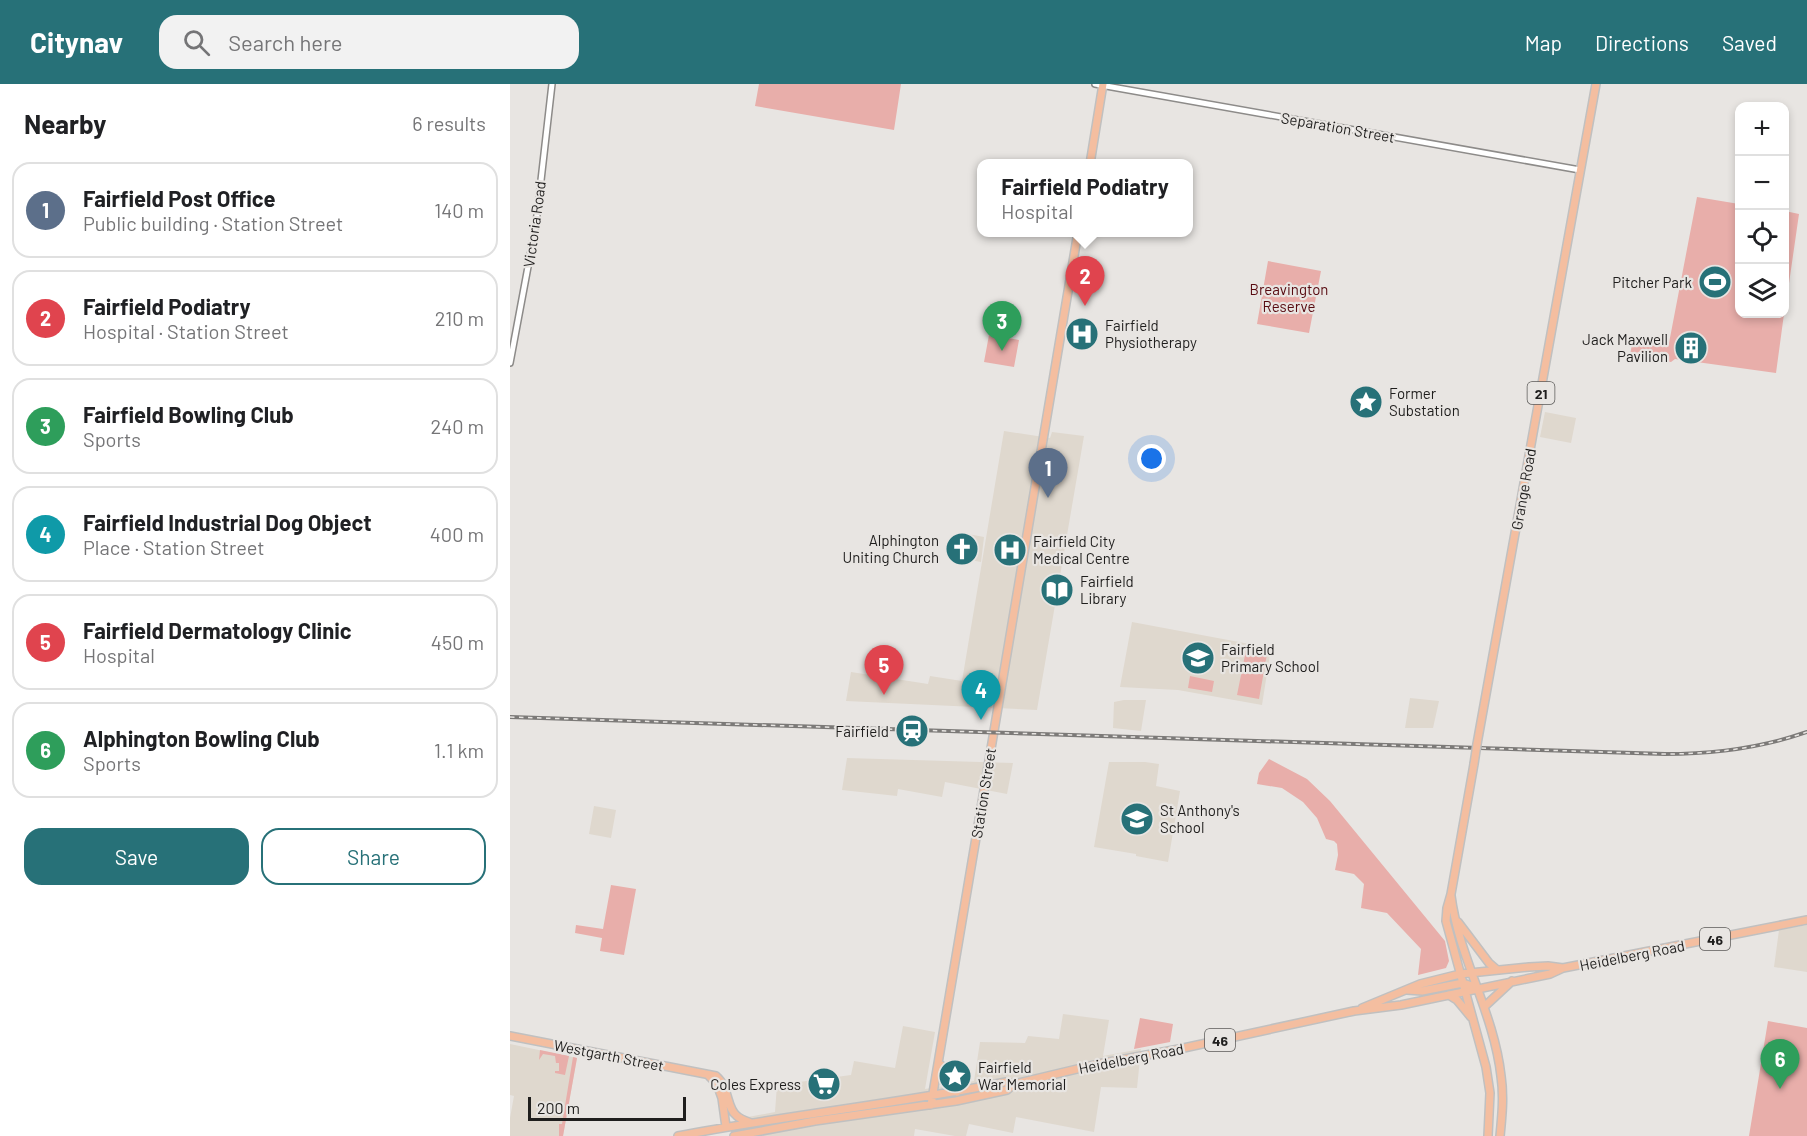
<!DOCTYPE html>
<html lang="en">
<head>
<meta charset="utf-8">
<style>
  body { margin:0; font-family:Barlow,sans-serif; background:#f2f2f2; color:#202124 }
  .controls { position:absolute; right:18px; top:18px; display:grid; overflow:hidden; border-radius:12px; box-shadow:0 3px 9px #0003 }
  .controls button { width:54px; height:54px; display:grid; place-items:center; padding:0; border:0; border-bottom:2px solid #e0e0e0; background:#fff; color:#202124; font:30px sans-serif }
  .scale { position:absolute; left:18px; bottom:15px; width:158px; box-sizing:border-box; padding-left:6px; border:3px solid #1f1e1d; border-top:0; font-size:16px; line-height:21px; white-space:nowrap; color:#1f1e1d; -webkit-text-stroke:4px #e8e5e2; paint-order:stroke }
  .you { position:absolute; left:642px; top:375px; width:21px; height:21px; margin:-15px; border:4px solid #fff; border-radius:50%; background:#1a73e8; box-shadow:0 0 0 9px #1a73e833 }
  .badge { display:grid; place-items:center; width:39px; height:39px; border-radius:50%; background:#277178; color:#fff; font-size:20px; font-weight:700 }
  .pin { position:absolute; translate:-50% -50px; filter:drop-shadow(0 2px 3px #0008) }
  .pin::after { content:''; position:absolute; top:32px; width:21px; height:18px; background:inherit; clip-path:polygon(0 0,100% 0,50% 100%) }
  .popup { position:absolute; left:467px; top:75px; width:216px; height:78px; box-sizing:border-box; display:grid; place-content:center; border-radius:12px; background:#fff; filter:drop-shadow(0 2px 4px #0005); font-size:20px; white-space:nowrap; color:#757577 }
  .popup b { font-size:22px; color:#202124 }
  .popup::after { content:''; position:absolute; left:50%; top:100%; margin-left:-12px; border:12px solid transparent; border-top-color:#fff }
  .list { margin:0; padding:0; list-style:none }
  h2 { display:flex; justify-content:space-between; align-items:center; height:78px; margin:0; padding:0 24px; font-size:26px }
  h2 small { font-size:20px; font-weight:400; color:#757577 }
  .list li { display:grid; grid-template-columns:39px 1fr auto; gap:18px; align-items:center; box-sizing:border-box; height:96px; margin:0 12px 12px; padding:0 12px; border:2px solid #e0e0e0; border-radius:18px }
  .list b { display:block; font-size:22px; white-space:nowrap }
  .list p { margin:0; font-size:20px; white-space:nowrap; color:#757577 }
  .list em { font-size:20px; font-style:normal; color:#757577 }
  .actions { display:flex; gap:12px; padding:18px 24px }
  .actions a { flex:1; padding:14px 0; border:2px solid #277178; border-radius:18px; text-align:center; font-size:21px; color:#277178 }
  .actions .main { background:#277178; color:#fff }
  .icon { flex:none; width:33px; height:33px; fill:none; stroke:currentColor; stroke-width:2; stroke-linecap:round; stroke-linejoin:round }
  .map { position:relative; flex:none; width:1297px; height:1052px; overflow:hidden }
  header { display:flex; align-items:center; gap:36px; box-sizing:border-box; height:84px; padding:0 30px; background:#277178; color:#fff }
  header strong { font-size:28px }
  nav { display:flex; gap:33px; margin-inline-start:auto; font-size:21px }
  .search { width:420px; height:54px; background:#f2f2f2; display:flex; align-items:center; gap:15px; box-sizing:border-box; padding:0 21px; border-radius:18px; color:#757577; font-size:22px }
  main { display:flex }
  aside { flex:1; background:#fff }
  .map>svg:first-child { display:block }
</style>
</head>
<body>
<header>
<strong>Citynav</strong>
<div class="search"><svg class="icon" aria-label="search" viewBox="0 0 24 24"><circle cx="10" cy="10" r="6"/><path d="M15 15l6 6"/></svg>Search here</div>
<nav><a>Map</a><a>Directions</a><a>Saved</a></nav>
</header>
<main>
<aside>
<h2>Nearby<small>6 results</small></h2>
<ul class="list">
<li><span class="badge" style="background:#5c6f8a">1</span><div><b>Fairfield Post Office</b><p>Public building · Station Street</p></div><em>140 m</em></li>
<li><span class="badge" style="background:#e0444e">2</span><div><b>Fairfield Podiatry</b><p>Hospital · Station Street</p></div><em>210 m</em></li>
<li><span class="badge" style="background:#2e9e5b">3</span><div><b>Fairfield Bowling Club</b><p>Sports</p></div><em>240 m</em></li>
<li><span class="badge" style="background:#0f9aa8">4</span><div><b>Fairfield Industrial Dog Object</b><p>Place · Station Street</p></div><em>400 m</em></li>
<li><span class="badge" style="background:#e0444e">5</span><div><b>Fairfield Dermatology Clinic</b><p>Hospital</p></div><em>450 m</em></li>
<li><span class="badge" style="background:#2e9e5b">6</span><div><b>Alphington Bowling Club</b><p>Sports</p></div><em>1.1 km</em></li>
</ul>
<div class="actions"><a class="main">Save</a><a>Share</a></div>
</aside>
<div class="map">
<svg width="1297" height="1052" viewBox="0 0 1297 1052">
  <rect width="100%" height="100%" fill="#e8e5e2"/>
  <path fill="#dfd8ce" d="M1035,328L1066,334L1061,359L1030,353Z
    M494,347L540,354L542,348L574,352L527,626L336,617L341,588L418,600L420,592L452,597Z
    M458,450L474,453L471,478L455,475Z
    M622,538L761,564L752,621L668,606L610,603Z
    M900,614L929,617L923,644H895Z
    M614,616H636L631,647L603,644L604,618Z
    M337,674L503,679L497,710L435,698L432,713L388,705L387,712L332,706Z
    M599,678H635L649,680L646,702L670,707L658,778L626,772V770L584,763Z
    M84,722L106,726L101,754L79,750Z
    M1297,841V888L1264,883L1269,846Z
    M553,930L599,936L593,972L631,965L627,1004L591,1003L584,1048L506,1033L503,1049L459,1040L456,1052H445L405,1045L404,1052H228L238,1033L265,1028L267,1001L341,991L344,977L385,984L393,942L425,948L415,1005L464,997L470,958L515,959L518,952L549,955Z
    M0,960L67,974L53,1052H0V1034L4,1012L0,1011Z"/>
  <path fill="#e8aeaa" d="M249,0H391L384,46L245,22Z
    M1187,113L1229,120L1230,230H1274L1266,289L1165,275L1161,278L1120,272L1123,253L1159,259Z
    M1275,127L1289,130L1275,227Z
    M758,177L811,187L799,249L747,240Z
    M479,251L509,256L504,283L474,278Z
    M736,566L757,570L749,615L727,611Z
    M680,592L704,597L702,608L678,604Z
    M759,675L797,695L820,717L935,857L939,877L936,884L908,891L911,865L877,829L851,824L854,800L844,790L825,786L828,771L827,760L824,757L816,755L807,734L793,718L772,704L747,700L749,689Z
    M101,801L126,805L114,871L90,867L92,854L65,849L66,841L93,845Z
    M630,934L663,940L660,958L624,965Z
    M1258,937L1297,944V1052H1239Z
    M30,966L59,972L55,991L45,989V987H49V979H46L45,972L33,970L29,976Z
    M63,973L67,974L53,1052H49V1040H52Z"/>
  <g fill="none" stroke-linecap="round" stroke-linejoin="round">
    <g stroke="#8d8b89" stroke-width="8">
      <path id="minor" d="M585,0L1070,86
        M0,279L26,140L42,0"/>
    </g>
    <g stroke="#c0c0c0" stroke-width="10">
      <path id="major" d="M580,80L593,0
        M967,660L1086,0
        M964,680L941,810L937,824L936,837L976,983L980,1009L978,1052
        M941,812C949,874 984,929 991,992C994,1012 992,1032 990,1052
        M948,838L979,879L986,885
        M897,906L912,907L953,899L968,904
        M939,911L947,916L961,933
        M974,923L1002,897
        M852,924L910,900L950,890L1019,883L1038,882L1053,884
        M0,952L206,992C220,1004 216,1024 227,1032C230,1035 236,1037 241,1039
        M431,981C433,994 436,1001 447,1008
        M198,991L207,1000L212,1014L216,1043
        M421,1021L568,148
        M168,1052C277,1031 387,1020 496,998L504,1000
        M224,1052L305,1037L446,1017L497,1006L504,1000L588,980L669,965L844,927L891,921L1040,890L1053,884L1297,836"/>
    </g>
    <use href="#minor" stroke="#fff" stroke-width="5"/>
    <use href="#major" stroke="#f4bea0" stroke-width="7"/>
    <g stroke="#7c7a78" stroke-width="4">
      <path id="rail" d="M0,633L1155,670C1203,670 1251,664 1297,648"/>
    </g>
    <use href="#rail" stroke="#e8e5e2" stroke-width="1.5" stroke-dasharray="4.5" stroke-linecap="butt"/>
    <g stroke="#c0c0c0" stroke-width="10" stroke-linecap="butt">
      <path id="major-bridge" d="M964,680L967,660"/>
    </g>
    <use href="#major-bridge" stroke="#f4bea0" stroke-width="7"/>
  </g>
  <defs>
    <g id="stadium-disc" transform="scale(1.725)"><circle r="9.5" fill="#277178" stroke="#e8e5e2"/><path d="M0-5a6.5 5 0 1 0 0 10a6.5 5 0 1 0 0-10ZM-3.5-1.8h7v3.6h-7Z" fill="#fff"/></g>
    <g id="hospital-disc" transform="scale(1.725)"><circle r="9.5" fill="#277178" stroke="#e8e5e2"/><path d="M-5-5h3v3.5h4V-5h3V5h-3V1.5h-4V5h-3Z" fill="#fff"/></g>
    <g id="building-disc" transform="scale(1.725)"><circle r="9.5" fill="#277178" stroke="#e8e5e2"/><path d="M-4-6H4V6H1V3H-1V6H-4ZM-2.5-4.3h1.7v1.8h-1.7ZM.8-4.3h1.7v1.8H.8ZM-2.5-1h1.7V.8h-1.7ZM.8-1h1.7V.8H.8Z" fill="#fff"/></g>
    <g id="sight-disc" transform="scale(1.725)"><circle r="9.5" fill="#277178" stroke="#e8e5e2"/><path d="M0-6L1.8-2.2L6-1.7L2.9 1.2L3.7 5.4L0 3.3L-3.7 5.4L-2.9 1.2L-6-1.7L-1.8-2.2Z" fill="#fff"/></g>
    <g id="church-disc" transform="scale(1.725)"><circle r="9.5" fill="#277178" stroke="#e8e5e2"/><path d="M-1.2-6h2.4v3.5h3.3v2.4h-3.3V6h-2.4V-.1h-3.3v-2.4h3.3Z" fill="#fff"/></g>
    <g id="library-disc" transform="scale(1.725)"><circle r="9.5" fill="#277178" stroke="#e8e5e2"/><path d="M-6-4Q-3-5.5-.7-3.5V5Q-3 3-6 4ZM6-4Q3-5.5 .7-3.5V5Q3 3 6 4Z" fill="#fff"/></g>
    <g id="school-disc" transform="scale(1.725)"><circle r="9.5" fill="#277178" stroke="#e8e5e2"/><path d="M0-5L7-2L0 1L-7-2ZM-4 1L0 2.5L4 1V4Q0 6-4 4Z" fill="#fff"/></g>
    <g id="station-disc" transform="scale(1.725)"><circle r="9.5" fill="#277178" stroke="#e8e5e2"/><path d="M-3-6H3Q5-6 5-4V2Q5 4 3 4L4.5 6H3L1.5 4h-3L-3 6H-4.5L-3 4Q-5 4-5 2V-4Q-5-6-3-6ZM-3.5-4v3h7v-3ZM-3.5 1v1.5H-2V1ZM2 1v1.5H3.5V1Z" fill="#fff"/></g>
    <g id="supermarket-disc" transform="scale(1.725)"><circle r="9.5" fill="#277178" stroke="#e8e5e2"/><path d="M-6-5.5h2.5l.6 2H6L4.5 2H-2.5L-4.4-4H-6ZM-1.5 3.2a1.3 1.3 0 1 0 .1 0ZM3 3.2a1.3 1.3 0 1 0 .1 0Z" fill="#fff"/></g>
  </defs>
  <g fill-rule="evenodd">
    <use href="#stadium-disc" x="1205" y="198"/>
    <use href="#hospital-disc" x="572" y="250"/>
    <use href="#building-disc" x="1181" y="264"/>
    <use href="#sight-disc" x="856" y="318"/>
    <use href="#church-disc" x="452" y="465"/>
    <use href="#hospital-disc" x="500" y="466"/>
    <use href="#library-disc" x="547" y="506"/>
    <use href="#school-disc" x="688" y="574"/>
    <use href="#station-disc" x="402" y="647"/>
    <use href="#school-disc" x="627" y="735"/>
    <use href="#sight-disc" x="445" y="992"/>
    <use href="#supermarket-disc" x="314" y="1000"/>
  </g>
  <g text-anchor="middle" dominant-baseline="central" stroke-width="4.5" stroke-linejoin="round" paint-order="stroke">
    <g fill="#e8e5e2" stroke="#5b5a58" stroke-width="1.5">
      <rect x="1017.5" y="298" width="27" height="22" rx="4.5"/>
      <rect x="1190" y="844" width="30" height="22" rx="4.5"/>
      <rect x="695" y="945" width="30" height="22" rx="4.5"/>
    </g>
    <g font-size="14" font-weight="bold" fill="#1f1e1d">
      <text x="1031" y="309">21</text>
      <text x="1205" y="855">46</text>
      <text x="710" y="956">46</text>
    </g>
    <g font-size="15" fill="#1f1e1d" stroke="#e8e5e2">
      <text transform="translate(828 43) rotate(10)">Separation Street</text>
      <text transform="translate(24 140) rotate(-82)">Victoria Road</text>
      <text transform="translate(1013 405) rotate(-80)">Grange Road</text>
      <text transform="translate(473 709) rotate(-81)">Station Street</text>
      <text transform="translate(1122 871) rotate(-11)">Heidelberg Road</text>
      <text transform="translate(99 971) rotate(11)">Westgarth Street</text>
      <text transform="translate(621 974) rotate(-11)">Heidelberg Road</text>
    </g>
    <g font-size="15" fill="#1f1e1d" stroke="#e8e5e2" text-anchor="start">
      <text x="1182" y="198" text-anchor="end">Pitcher Park</text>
      <text x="595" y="241">Fairfield<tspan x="595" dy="17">Physiotherapy</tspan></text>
      <text x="1158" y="255" text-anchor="end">Jack Maxwell<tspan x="1158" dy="17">Pavilion</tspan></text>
      <text x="879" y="309">Former<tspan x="879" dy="17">Substation</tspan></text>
      <text x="429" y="456" text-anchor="end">Alphington<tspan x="429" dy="17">Uniting Church</tspan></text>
      <text x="523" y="457">Fairfield City<tspan x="523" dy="17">Medical Centre</tspan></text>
      <text x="570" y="497">Fairfield<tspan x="570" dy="17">Library</tspan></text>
      <text x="711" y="565">Fairfield<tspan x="711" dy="17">Primary School</tspan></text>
      <text x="379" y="647" text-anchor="end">Fairfield</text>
      <text x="650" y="726">St Anthony's<tspan x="650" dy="17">School</tspan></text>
      <text x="468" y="983">Fairfield<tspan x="468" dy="17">War Memorial</tspan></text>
      <text x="291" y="1000" text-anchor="end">Coles Express</text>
    </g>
    <g font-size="15" fill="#580a10" stroke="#e8e5e2">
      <text x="779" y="205">Breavington<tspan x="779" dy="17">Reserve</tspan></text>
    </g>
  </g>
</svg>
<div class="controls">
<button>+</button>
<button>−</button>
<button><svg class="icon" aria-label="locate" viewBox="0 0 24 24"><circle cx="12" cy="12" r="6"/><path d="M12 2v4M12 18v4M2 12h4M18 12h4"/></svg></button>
<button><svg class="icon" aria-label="layers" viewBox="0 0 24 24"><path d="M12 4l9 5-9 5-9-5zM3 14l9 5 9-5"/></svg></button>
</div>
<div class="scale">200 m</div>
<div class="you"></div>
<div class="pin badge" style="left:538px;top:414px;background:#5c6f8a">1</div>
<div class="pin badge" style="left:575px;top:222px;background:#e0444e">2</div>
<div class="popup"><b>Fairfield Podiatry</b>Hospital</div>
<div class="pin badge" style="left:492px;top:267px;background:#2e9e5b">3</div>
<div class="pin badge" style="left:471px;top:636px;background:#0f9aa8">4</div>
<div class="pin badge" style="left:374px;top:611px;background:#e0444e">5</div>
<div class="pin badge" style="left:1270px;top:1005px;background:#2e9e5b">6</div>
</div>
</main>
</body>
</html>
